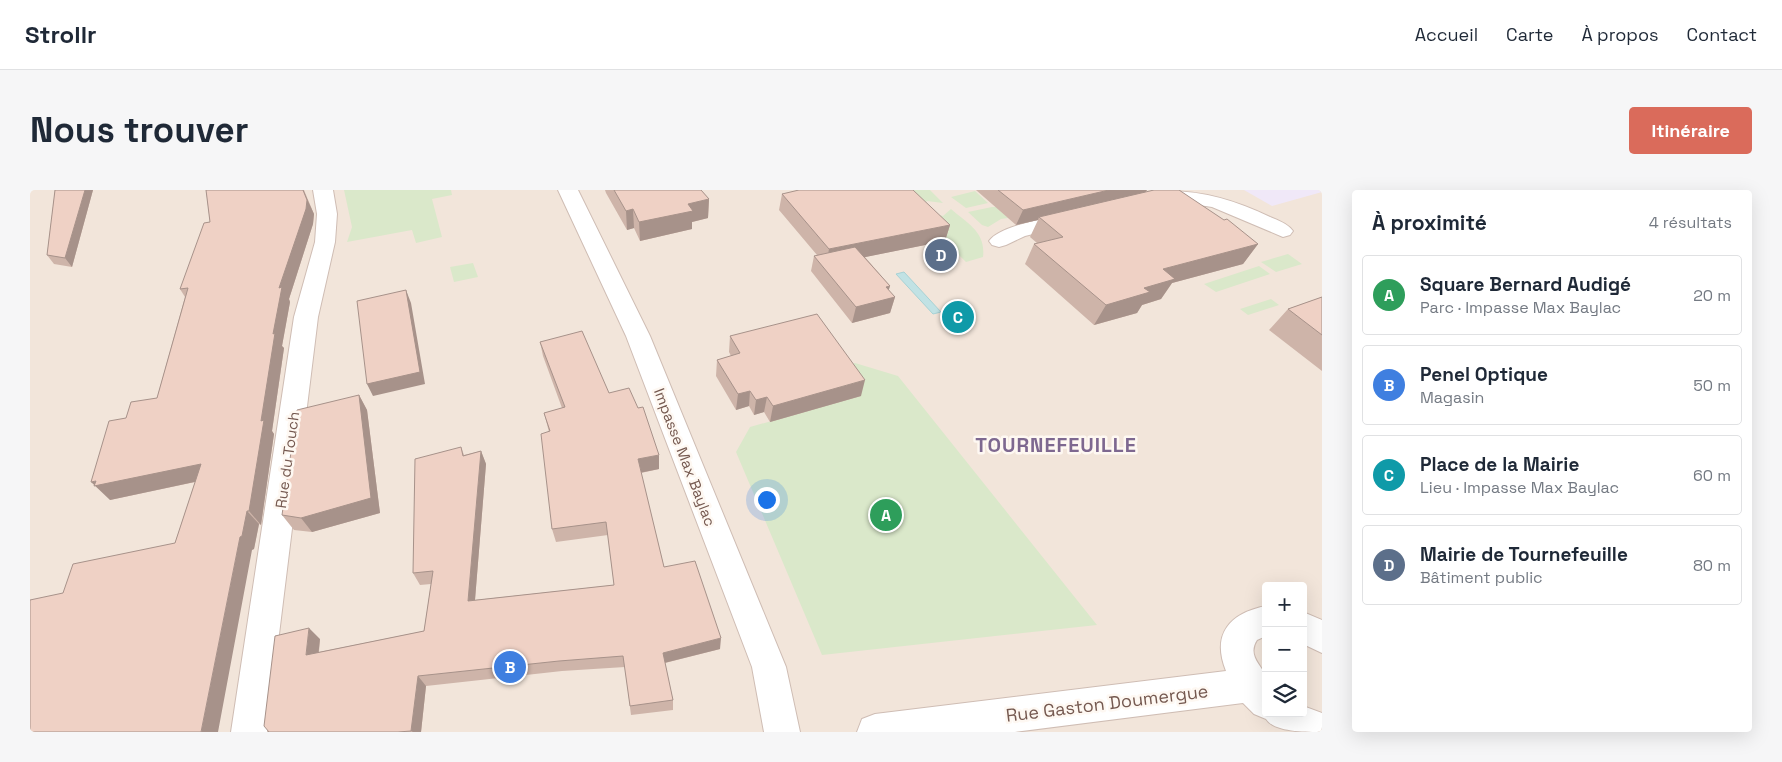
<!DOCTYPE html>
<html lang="fr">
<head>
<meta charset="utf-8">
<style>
  body { margin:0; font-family:"Space Grotesk",sans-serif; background:#f6f6f7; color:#1f2937 }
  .controls { position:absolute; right:15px; bottom:15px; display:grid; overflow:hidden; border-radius:5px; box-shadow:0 5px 20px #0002 }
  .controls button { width:45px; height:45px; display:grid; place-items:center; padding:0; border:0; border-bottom:1px solid #e0e1e3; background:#fff; color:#1f2937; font:25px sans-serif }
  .you { position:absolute; left:736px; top:309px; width:18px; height:18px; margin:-12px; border:4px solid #fff; border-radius:50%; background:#1a73e8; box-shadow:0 0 0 8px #1a73e833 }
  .badge { display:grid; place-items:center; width:32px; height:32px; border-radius:50%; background:#da6b5b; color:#fff; font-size:16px; font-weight:700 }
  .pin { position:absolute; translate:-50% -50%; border:2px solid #fff; box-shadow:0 1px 5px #0006 }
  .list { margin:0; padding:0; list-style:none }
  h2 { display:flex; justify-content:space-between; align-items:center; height:65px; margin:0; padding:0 20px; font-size:21px }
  h2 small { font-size:16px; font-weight:400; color:#747a83 }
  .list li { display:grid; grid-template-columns:32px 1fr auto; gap:15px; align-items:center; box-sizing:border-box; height:80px; margin:0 10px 10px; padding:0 10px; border:1px solid #e0e1e3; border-radius:5px }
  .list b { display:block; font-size:19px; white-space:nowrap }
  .list p { margin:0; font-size:16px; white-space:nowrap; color:#747a83 }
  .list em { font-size:16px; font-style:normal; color:#747a83 }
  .icon { flex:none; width:28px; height:28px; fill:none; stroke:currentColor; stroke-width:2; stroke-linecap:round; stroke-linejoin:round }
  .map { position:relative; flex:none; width:1292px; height:542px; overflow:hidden; border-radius:5px }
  header { display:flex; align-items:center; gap:30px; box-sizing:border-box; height:70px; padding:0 25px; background:#fff; border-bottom:1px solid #e0e1e3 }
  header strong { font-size:24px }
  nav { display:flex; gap:28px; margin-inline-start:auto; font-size:18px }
  .intro { display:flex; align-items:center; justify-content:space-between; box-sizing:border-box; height:120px; padding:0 30px }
  h1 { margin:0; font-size:35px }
  .button { padding:12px 22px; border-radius:5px; background:#da6b5b; color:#fff; font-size:18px; font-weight:700 }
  main { display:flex; gap:30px; padding:0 30px }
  aside { flex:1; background:#fff; border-radius:5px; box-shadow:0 5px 20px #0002 }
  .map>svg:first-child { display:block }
</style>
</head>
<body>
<header>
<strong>Strollr</strong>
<nav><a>Accueil</a><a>Carte</a><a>À propos</a><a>Contact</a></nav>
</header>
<div class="intro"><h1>Nous trouver</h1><a class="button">Itinéraire</a></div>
<main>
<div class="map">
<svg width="1292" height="542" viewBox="0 0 1292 542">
  <rect width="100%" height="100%" fill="#fbf3eb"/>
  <path fill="#f2e5da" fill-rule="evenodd" d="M0,0H1292V542H0ZM1236,396H1273V523H1236Z"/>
  <path fill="#f0e8f8" d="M1214,0H1292V2L1242,16Z"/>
  <path fill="#dae8ca" d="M314,0H421L422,5L402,9L412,47L386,53L382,40L317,52L322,37Z
    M873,0H900L913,13L897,11L893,15L900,22L913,26L921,19C938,34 956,42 953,67L936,72L865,2Z
    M945,1L958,13L936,18L921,7Z
    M962,17H966L978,28L971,29L958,37L952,35L938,22Z
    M1258,64L1272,74L1246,82L1231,72Z
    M443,73L448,87L424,92L420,77Z
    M1229,76L1240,84L1186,102L1174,94Z
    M1241,109L1249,115L1218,125L1210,119Z
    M825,173L868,186L1067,435L792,465L706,262L720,237L763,225L810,177Z"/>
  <path fill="#c1e2e4" stroke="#a8d2d5" d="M874,82L911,122L903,124L866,84Z"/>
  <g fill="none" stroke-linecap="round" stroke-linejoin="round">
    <g stroke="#cfbdb4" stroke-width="2">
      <path id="pedestrian" d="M1138,1C1175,1 1207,11 1240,27C1248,30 1258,34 1263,41L1260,45L1253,47L1182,17L1156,13L1118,15L1111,13L1108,9L1111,5Z
        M1040,23L1047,25L1050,29L1047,33L995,46L976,55L969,57L962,55L959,51C970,35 1020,28 1040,23Z"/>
    </g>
    <g stroke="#cfbdb4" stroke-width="2">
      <path id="minor" d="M528,0H548L620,146L756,477L770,542H734L722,477L596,146Z
        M1236,416V446L1227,450C1217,465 1231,475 1236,486C1238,494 1236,515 1236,523H1273V516L1292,523V542C1275,542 1244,542 1236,529L1224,524L1213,513L985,542H827L832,529L845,524L1196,481C1181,444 1200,423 1236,416Z
        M1273,422L1292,430V463L1273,454Z"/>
    </g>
    <g stroke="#cfbdb4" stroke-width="2">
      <path id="tertiary" d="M283,0H303L307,24L305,52L288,127L237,542H201L264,127L285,52L287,24Z"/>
    </g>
    <use href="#pedestrian" fill="#fff" fill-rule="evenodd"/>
    <use href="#minor" fill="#fff" fill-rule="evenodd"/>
    <use href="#tertiary" fill="#fff" fill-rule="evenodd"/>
  </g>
  <path fill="#ceb4a9" d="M25,0H63L42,77L24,74L17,65Z
    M176,0H274L284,24L283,34L259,109L260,112L252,156L254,158L242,241L244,244L231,335L229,334L224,359L33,403L145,353L165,292L80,310L96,228L127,208L155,107L150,99L180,32Z
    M575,0H671L679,9L678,28L662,32V39L610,51L604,38L597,40L576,3Z
    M946,0H1117L1115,2L1228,54L1213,74L1142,93L1131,109L1112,115L1107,123L1064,135L995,74L1004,54L1007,53L1000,47L1008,30L986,35Z
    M752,4L920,35L915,51L835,67L860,96L858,100L865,107L860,123L822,133L781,81L784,66L787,65L749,20Z
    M1292,107V183V181L1239,140L1258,119Z
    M700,146L831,206L740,232L734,222L724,225L719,216L706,220L686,186L687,170L701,166L699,162Z
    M510,152L579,203L629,279L611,283L634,377L690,459L635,473L643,510V520L601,525L595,477L532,481L396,496L391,542H239L290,449L289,462L394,441L401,394L390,395L383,383L431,257L434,265L451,261L456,274L445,410L584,395L578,345L526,352L522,339L519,242L514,223L532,218L513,166Z
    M329,205L337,220L350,323L282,342L264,340L252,325Z"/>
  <path fill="#a7928a" d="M55,0H63L42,77L35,68Z
    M273,0L284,24L283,34L259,109L260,112L252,156L254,158L242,241L244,244L231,335L219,321L249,98Z
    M1079,0H1117L1114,4L1009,27L1008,30L986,35L993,20Z
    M679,9L678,28L662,32V39L610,51L609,32L658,14Z
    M603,19L604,38L597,40L596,21Z
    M920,35L915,51L796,75L799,59Z
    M1228,54L1213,74L1142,93L1131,109L1112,115L1107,123L1064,135L1076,115L1114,98L1133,79Z
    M860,96L856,109L865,107L860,123L822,133L826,117L856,97Z
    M376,100L381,113L395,194L343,206L337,194Z
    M835,190L831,206L740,232L743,216Z
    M720,201L719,216L706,220L708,204Z
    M329,205L337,220L350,323L282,342L271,328Z
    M737,207L734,222L724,225L726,210Z
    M451,261L456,274L444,422L438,411Z
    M629,265V279L609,283L608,269Z
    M171,274L183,288L80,310L61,292Z
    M217,321L229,334L224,359L222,360L188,542H171L210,347Z
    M279,438L290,449L287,476L276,465Z
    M691,448L690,459L634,473L633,463Z
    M388,486L396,496L391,542H383L381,541Z"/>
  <path fill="#efd1c5" stroke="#a7928a" d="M25,0H55L35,68L17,65Z
    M176,0H273L277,10L276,19L249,98L252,97L243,144L245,143L231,231L234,230L219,321H217L212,346L210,347L171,542H0V410L33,403L43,374L145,353L171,274L64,296L66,291L61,292L79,231L96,228L101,212L127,208L158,98L150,99L174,33L180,32Z
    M584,0H671L679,9L658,14L663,21L609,32L603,19L596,21Z
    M769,0H883L920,35L799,59L752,4Z
    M968,0H1079L993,20Z
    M1124,0H1149L1194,30L1197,29L1228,54L1133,79L1145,89L1114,98L1120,102L1076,115L1004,54L1033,47L1009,27Z
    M825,57L860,96L856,97L865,107L826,117L784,66Z
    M376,100L390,182L337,194L327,111Z
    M1292,107V145L1258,119Z
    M787,124L835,190L743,216L737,207L726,210L720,201L708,204L687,170L710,163L700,146Z
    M552,141L579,203L599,198L608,218L613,217L629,265L608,269L634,377L665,371L691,448L633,463L643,510L600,516L593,466L529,471L388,486L381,541L368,542H239L234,536L245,446L279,438L276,465L394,441L403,381L383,383L385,269L431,257L433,266L451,261L438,411L584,395L576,332L522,339L511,244L520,241L514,223L535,217L510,152Z
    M329,205L341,308L271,328L252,325L267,220Z"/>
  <g text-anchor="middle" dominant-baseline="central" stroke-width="5" stroke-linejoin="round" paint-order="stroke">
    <g font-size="15" fill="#755950" stroke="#fef8f2">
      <text transform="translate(655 267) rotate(69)">Impasse Max Baylac</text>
      <text transform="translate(257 270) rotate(-82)">Rue du Touch</text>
    </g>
    <g font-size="18" fill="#755950" stroke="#fef8f2">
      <text transform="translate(1077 513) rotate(-7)">Rue Gaston Doumergue</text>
    </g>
    <g font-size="20" font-weight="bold" letter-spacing="1" fill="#7e6890" stroke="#fef8f2">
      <text x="1026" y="255">TOURNEFEUILLE</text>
    </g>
  </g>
</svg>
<div class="controls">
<button>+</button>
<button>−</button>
<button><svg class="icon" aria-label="layers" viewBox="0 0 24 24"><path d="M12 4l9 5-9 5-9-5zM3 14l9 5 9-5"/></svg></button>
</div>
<div class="you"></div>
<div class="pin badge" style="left:856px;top:325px;background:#2e9e5b">A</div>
<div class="pin badge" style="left:480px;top:477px;background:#3f7fe0">B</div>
<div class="pin badge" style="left:928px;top:127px;background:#0f9aa8">C</div>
<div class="pin badge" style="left:911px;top:65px;background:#5c6f8a">D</div>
</div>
<aside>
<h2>À proximité<small>4 résultats</small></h2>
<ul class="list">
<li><span class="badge" style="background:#2e9e5b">A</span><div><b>Square Bernard Audigé</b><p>Parc · Impasse Max Baylac</p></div><em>20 m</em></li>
<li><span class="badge" style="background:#3f7fe0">B</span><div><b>Penel Optique</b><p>Magasin</p></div><em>50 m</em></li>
<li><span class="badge" style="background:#0f9aa8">C</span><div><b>Place de la Mairie</b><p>Lieu · Impasse Max Baylac</p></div><em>60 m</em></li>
<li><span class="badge" style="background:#5c6f8a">D</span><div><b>Mairie de Tournefeuille</b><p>Bâtiment public</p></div><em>80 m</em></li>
</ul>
</aside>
</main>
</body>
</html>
